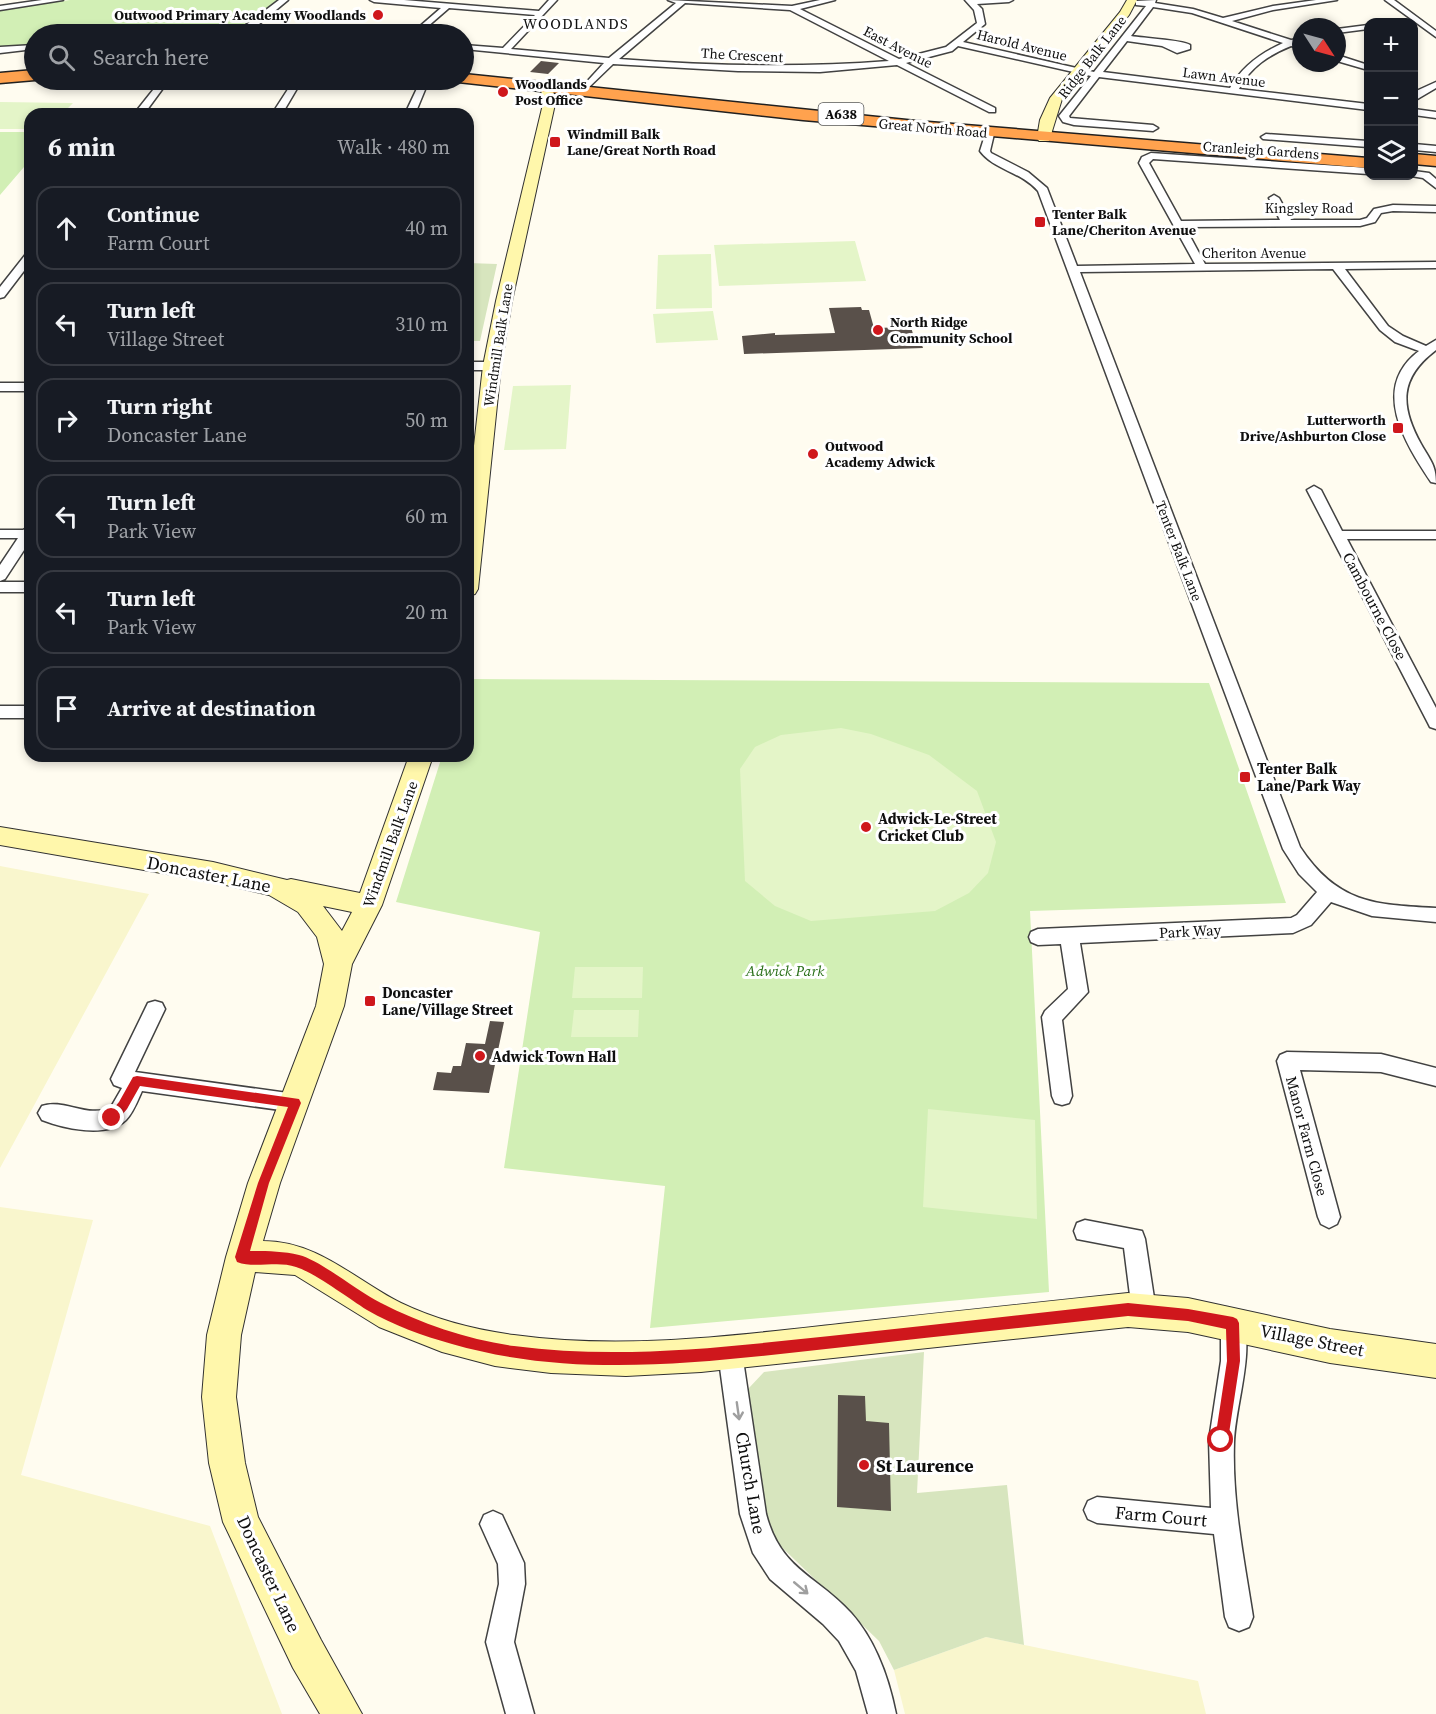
<!DOCTYPE html>
<html lang="en">
<head>
<meta charset="utf-8">
<style>
  body { margin:0; font-family:"Source Serif 4",serif; background:#242831; color:#f1f3f6 }
  .controls { position:absolute; right:18px; top:18px; display:grid; overflow:hidden; border-radius:12px; box-shadow:0 3px 9px #0003 }
  .controls button { width:54px; height:54px; display:grid; place-items:center; padding:0; border:0; border-bottom:2px solid #363941; background:#171b24; color:#f1f3f6; font:30px sans-serif }
  .compass { position:absolute; left:1292px; top:18px; width:54px; height:54px; border-radius:50%; background:#171b24; box-shadow:0 3px 9px #0003; rotate:126deg }
  .stop { position:absolute; width:18px; height:18px; margin:-14px; border:4px solid #cf171c; border-radius:50%; background:#fff }
  .stop.end { background:#cf171c; border-color:#fff; box-shadow:0 2px 6px #0008 }
  .list { margin:0; padding:0; list-style:none }
  h2 { display:flex; justify-content:space-between; align-items:center; height:78px; margin:0; padding:0 24px; font-size:26px }
  h2 small { font-size:20px; font-weight:400; color:#9ea1a6 }
  .list li { display:grid; grid-template-columns:39px 1fr auto; gap:18px; align-items:center; box-sizing:border-box; height:84px; margin:0 12px 12px; padding:0 12px; border:2px solid #363941; border-radius:18px }
  .list b { display:block; font-size:22px; white-space:nowrap }
  .list p { margin:0; font-size:20px; white-space:nowrap; color:#9ea1a6 }
  .list em { font-size:20px; font-style:normal; color:#9ea1a6 }
  .icon { flex:none; width:33px; height:33px; fill:none; stroke:currentColor; stroke-width:2; stroke-linecap:round; stroke-linejoin:round }
  .map { position:relative; flex:none; width:1436px; height:1714px; overflow:hidden }
  .search { position:absolute; background:#171b24; box-shadow:0 3px 9px #0003; left:24px; top:24px; width:450px; height:66px; display:flex; align-items:center; gap:15px; box-sizing:border-box; padding:0 21px; border-radius:33px; color:#9ea1a6; font-size:22px }
  .panel { position:absolute; background:#171b24; box-shadow:0 3px 9px #0003; left:24px; top:108px; width:450px; height:654px; border-radius:18px }
  .map>svg:first-child { display:block }
</style>
</head>
<body>
<div class="map">
<svg width="1436" height="1714" viewBox="0 0 1436 1714">
  <rect width="100%" height="100%" fill="#fffcf0"/>
  <path fill="#f9f6cd" d="M0,866L149,894L0,1168Z
    M0,1207L93,1220L21,1475L210,1526L282,1714H0Z
    M986,1637L1198,1681L1206,1714H905L894,1670Z"/>
  <path fill="#d2efb5" d="M70,0H281L244,28L231,31L174,34H34V45L0,49V10Z
    M0,132H30V160L0,195Z
    M468,679L1209,683L1286,903L1030,911L1049,1292L650,1328L665,1186L504,1168L540,932L396,902L442,756H468Z"/>
  <path fill="#d7e5be" d="M468,263L497,264L480,341H468Z
    M924,1352L917,1493L1007,1485L1024,1645L986,1637L894,1670L879,1641L767,1533L748,1411V1389L764,1372Z"/>
  <path fill="#e4f5c8" d="M0,102L73,103L62,114H30V129H0Z
    M855,241L866,281L719,286L714,245Z
    M711,254L712,308L656,309L658,255Z
    M713,311L718,340L656,343L653,314Z
    M571,385L566,449L504,450L513,386Z
    M841,728L871,734L929,755L977,791L996,842L988,873L969,893L935,911L811,921L775,906L745,881L740,769L755,747L781,735Z
    M575,967H643L642,998H572Z
    M574,1010H639L638,1037H571Z
    M928,1109L1035,1120L1037,1219L923,1207Z"/>
  <path fill="#59504a" d="M541,61L559,63L548,74L530,72Z
    M861,307L862,310H869L874,328L911,327L913,334H918L923,348L744,354L742,336L775,333V335L835,333L829,308Z
    M490,1021L504,1022L489,1093L433,1090L437,1072L451,1073L453,1066H461L466,1043L485,1044Z
    M838,1395L865,1396L866,1421L889,1423L891,1511L837,1507Z"/>
  <g fill="none" stroke-linecap="round" stroke-linejoin="round">
    <g stroke="#424242" stroke-width="3">
      <path id="street" d="M42,0H63L0,10V6Z
        M279,0H288L252,30L319,32L323,34H199L203,32L244,31L246,25Z
        M370,0H404L539,11L549,0H557L511,49L609,58L676,3L668,0L792,6L820,0H835L800,9L899,59L946,47L977,23L974,10L965,0H1013L1009,2L977,4L982,9L985,24L963,42L1094,72L1146,6L1136,5V1L1156,0L1155,3L1193,9L1223,18L1273,6L1316,0H1337L1273,10L1232,21L1291,40L1299,39L1301,48L1291,46C1269,55 1250,67 1239,89L1368,104V110L1099,77L1069,116L1070,118L1153,125L1158,128L1153,131L1074,125L1063,122L1059,116L1091,76L958,46L952,51L906,63L995,108V112H989L897,65L820,72L738,71L613,64L586,90L582,87L604,63L464,49V45L503,48L535,15L449,8L419,34H411L441,8L374,2ZM685,3L790,10L889,61C799,68 709,66 619,59ZM1153,7L1192,13L1283,43C1261,53 1242,66 1230,88L1103,72L1127,41L1162,46L1177,53L1190,49V45C1183,40 1143,38 1131,36Z
        M1385,0H1394L1436,31V37Z
        M1368,25V29L1337,33V29Z
        M34,45V49L0,53V47Z
        M1337,55L1368,65V70L1337,61Z
        M161,80H169L144,114H134Z
        M294,80H302L282,114H272Z
        M421,80H429L415,114H405Z
        M1436,82V88L1414,101V92Z
        M1414,109L1436,112V118L1414,115Z
        M986,132L994,134L990,151L991,153L1028,172L1047,188L1077,266L1195,264L1139,163L1142,157L1151,153L1368,168V174L1153,159L1149,163L1181,221L1280,220L1269,198L1274,195L1279,198L1291,220H1360L1367,218L1374,209L1393,205L1436,206V212L1393,211L1381,213L1375,222L1360,226L1185,227L1205,264L1436,262V268L1345,269L1388,326L1403,336L1426,346L1436,340V350C1399,378 1400,406 1421,444C1430,460 1436,465 1436,483L1431,482C1405,443 1370,388 1419,351L1395,342L1380,330L1333,269L1080,272L1300,847C1337,903 1374,905 1436,908V922L1372,916L1331,902L1311,925L1293,933L1080,943L1088,992L1062,1020L1072,1096L1069,1103L1062,1105L1055,1103L1052,1096L1042,1017L1045,1011L1068,989L1061,944L1038,945L1031,942L1029,937L1031,932L1038,929L1291,918L1297,915L1317,892L1299,874L1283,849L1038,191C1022,172 994,170 980,151Z
        M1266,134L1368,141V147L1263,139L1261,137Z
        M1414,144L1436,146V152L1414,150Z
        M1414,171L1429,173L1436,179V188L1423,178L1411,176H1414Z
        M30,253V263L4,297L0,298V287L26,254Z
        M468,362H492L498,366L492,370H468Z
        M0,383H30V391H0Z
        M1314,486L1321,490L1342,531H1436V539H1347L1436,708V729L1430,727L1428,723L1307,490Z
        M30,526V541L5,579L0,581V565L18,538H0V530H23Z
        M0,582H30V592H0Z
        M0,706H30V718H0Z
        M155,1001L162,1003L165,1009L135,1072L295,1094L302,1096L305,1103L302,1110L295,1112L142,1091C138,1100 133,1113 126,1120C106,1139 63,1128 42,1120L38,1113L42,1106C63,1098 89,1119 111,1107L122,1088L114,1085L111,1079L148,1003Z
        M1287,1052L1381,1054L1436,1068V1086L1381,1072L1300,1070L1340,1217L1337,1224L1329,1228L1321,1224L1318,1217L1277,1061L1280,1055Z
        M1085,1220L1142,1231L1145,1239L1156,1311L1152,1319L1144,1323L1136,1319L1132,1311L1124,1248L1077,1239L1074,1231L1077,1223Z
        M1233,1311L1241,1315C1256,1349 1235,1405 1234,1443C1232,1501 1244,1559 1253,1617L1249,1627L1239,1631L1229,1627L1225,1617L1214,1534L1097,1523L1088,1519L1084,1510L1088,1501L1097,1497L1211,1508L1209,1440L1221,1361V1323L1225,1315Z
        M730,1341L738,1345L742,1353L766,1514C781,1571 817,1575 851,1613C876,1641 889,1679 896,1714H868L856,1671L839,1641L823,1624L770,1579L753,1553L740,1514L718,1353L722,1345Z
        M493,1511L502,1515L524,1563L525,1584L514,1642L534,1714H506L486,1642L499,1584L498,1564L480,1524L484,1515Z"/>
    </g>
    <g stroke="#313131" stroke-width="2">
      <path id="secondary" d="M1127,0H1137L1129,15L1062,99L1049,141H1039L1037,138L1040,120L1050,98L1120,12Z
        M547,85L553,89L555,104L512,301L501,366L478,589L475,594L468,596V499L483,366L496,301L543,104L541,89Z
        M409,756H433L382,905L352,964L344,1006L280,1183L263,1241C318,1241 355,1280 401,1303C436,1320 476,1330 514,1335C622,1350 731,1336 839,1324C936,1313 1032,1303 1128,1293L1188,1298L1330,1329L1436,1344V1378L1330,1363L1188,1332L1128,1327L701,1372L626,1376L551,1373L495,1366L442,1352L379,1327L295,1275L255,1272L241,1335L236,1397L245,1463L258,1517L321,1640L362,1714H320L293,1668L223,1522L209,1463L202,1397L207,1335L226,1257L248,1183L316,1006L324,964L317,937L298,912L269,895L213,882L0,845V827L213,862L287,880L291,879L360,893ZM323,906L352,912L342,931Z"/>
    </g>
    <g stroke="#202020" stroke-width="3">
      <path id="highway" d="M34,70L35,80L0,83V73Z
        M464,74L916,121L1368,158V168L803,120L458,82L456,80H464Z
        M1414,154L1436,156V166L1414,164Z"/>
    </g>
    <use href="#street" fill="#fff" fill-rule="evenodd"/>
    <use href="#secondary" fill="#fff7ab" fill-rule="evenodd"/>
    <use href="#highway" fill="#ffa24e" fill-rule="evenodd"/>
  </g>
  <defs><path id="oneway-shaft" d="M-6 0H5M1.5-3L5.5 0L1.5 3" fill="none" stroke-width="1.6" stroke-linecap="round" stroke-linejoin="round" transform="scale(1.5)"/></defs>
  <g stroke="#9f9f9f">
    <use href="#oneway-shaft" transform="translate(738 1411) rotate(82)"/>
    <use href="#oneway-shaft" transform="translate(801 1588) rotate(40)"/>
  </g>
  <path fill="#cf171c" d="M137,1076L299,1099L301,1103L269,1183L250,1251C266,1251 283,1251 299,1255C322,1261 358,1292 381,1303C422,1324 469,1340 514,1346C620,1360 725,1347 830,1336C930,1325 1029,1314 1128,1303L1188,1309L1233,1317L1237,1319L1239,1323L1240,1361L1228,1440L1226,1445L1221,1447L1217,1445L1215,1440L1227,1361L1226,1329L1188,1321L1128,1316C1030,1327 933,1337 835,1348C708,1362 577,1380 452,1344C423,1336 393,1325 367,1310C348,1298 315,1273 296,1267C277,1260 255,1269 237,1262L235,1257L258,1183L288,1107L140,1086L127,1109L116,1122H108V1115L119,1102L133,1077Z"/>
  <g fill="#cf171c" stroke="#fff" stroke-width="2">
    <circle cx="378" cy="15" r="6"/>
    <circle cx="503" cy="92" r="6"/>
    <rect x="549" y="136" width="12" height="12" rx="3"/>
    <rect x="1034" y="216" width="12" height="12" rx="3"/>
    <circle cx="878" cy="330" r="6"/>
    <rect x="1392" y="422" width="12" height="12" rx="3"/>
    <circle cx="813" cy="454" r="6"/>
    <rect x="1239" y="771" width="12" height="12" rx="3"/>
    <circle cx="866" cy="827" r="6"/>
    <rect x="364" y="995" width="12" height="12" rx="3"/>
    <circle cx="480" cy="1056" r="6"/>
    <circle cx="864" cy="1465" r="6"/>
  </g>
  <g text-anchor="middle" dominant-baseline="central" stroke-width="6" stroke-linejoin="round" paint-order="stroke">
    <g font-size="14" font-weight="bold" fill="#0f0f0f" stroke="#fff" text-anchor="start">
      <text x="366" y="15" text-anchor="end">Outwood Primary Academy Woodlands</text>
      <text x="515" y="84">Woodlands<tspan x="515" dy="16">Post Office</tspan></text>
      <text x="567" y="134">Windmill Balk<tspan x="567" dy="16">Lane/Great North Road</tspan></text>
      <text x="1052" y="214">Tenter Balk<tspan x="1052" dy="16">Lane/Cheriton Avenue</tspan></text>
      <text x="890" y="322">North Ridge<tspan x="890" dy="16">Community School</tspan></text>
      <text x="1386" y="420" text-anchor="end">Lutterworth<tspan x="1386" dy="16">Drive/Ashburton Close</tspan></text>
      <text x="825" y="446">Outwood<tspan x="825" dy="16">Academy Adwick</tspan></text>
    </g>
    <g font-size="14" fill="#0f0f0f" stroke="#fff">
      <text transform="translate(1022 45) rotate(14)">Harold Avenue</text>
      <text transform="translate(898 47) rotate(27)">East Avenue</text>
      <text transform="translate(742 55) rotate(3)">The Crescent</text>
      <text transform="translate(1092 57) rotate(-52)">Ridge Balk Lane</text>
      <text transform="translate(1224 77) rotate(7)">Lawn Avenue</text>
      <text transform="translate(933 128) rotate(5)">Great North Road</text>
      <text transform="translate(1261 150) rotate(4)">Cranleigh Gardens</text>
      <text x="1309" y="208">Kingsley Road</text>
      <text x="1254" y="253">Cheriton Avenue</text>
      <text transform="translate(498 345) rotate(-81)">Windmill Balk Lane</text>
      <text transform="translate(1179 551) rotate(69)">Tenter Balk Lane</text>
    </g>
    <rect fill="#fff" stroke="#575757" stroke-width="1.5" x="818.5" y="103" width="45" height="22" rx="4.5"/>
    <g font-size="14" font-weight="bold" fill="#0f0f0f">
      <text x="841" y="114">A638</text>
    </g>
    <g font-size="15" letter-spacing="1.5" fill="#0f0f0f" stroke="#fff">
      <text x="576" y="23">WOODLANDS</text>
    </g>
    <g font-size="15" fill="#0f0f0f" stroke="#fff">
      <text transform="translate(1375 606) rotate(62)">Cambourne Close</text>
      <text transform="translate(390 844) rotate(-70)">Windmill Balk Lane</text>
      <text transform="translate(1190 931) rotate(-3)">Park Way</text>
      <text transform="translate(1307 1136) rotate(75)">Manor Farm Close</text>
    </g>
    <g font-size="15" font-weight="bold" fill="#0f0f0f" stroke="#fff" text-anchor="start">
      <text x="1257" y="768">Tenter Balk<tspan x="1257" dy="17">Lane/Park Way</tspan></text>
      <text x="878" y="818">Adwick-Le-Street<tspan x="878" dy="17">Cricket Club</tspan></text>
      <text x="382" y="992">Doncaster<tspan x="382" dy="17">Lane/Village Street</tspan></text>
      <text x="492" y="1056">Adwick Town Hall</text>
    </g>
    <g font-size="15" font-style="italic" fill="#286e17" stroke="#fff">
      <text x="785" y="970">Adwick Park</text>
    </g>
    <g font-size="18" fill="#0f0f0f" stroke="#fff">
      <text transform="translate(209 874) rotate(11)">Doncaster Lane</text>
      <text transform="translate(1312 1340) rotate(11)">Village Street</text>
      <text transform="translate(751 1483) rotate(80)">Church Lane</text>
      <text transform="translate(1161 1516) rotate(5)">Farm Court</text>
      <text transform="translate(269 1574) rotate(65)">Doncaster Lane</text>
    </g>
    <g font-size="18" font-weight="bold" fill="#0f0f0f" stroke="#fff" text-anchor="start">
      <text x="876" y="1465">St Laurence</text>
    </g>
  </g>
</svg>
<div class="controls">
<button>+</button>
<button>−</button>
<button><svg class="icon" aria-label="layers" viewBox="0 0 24 24"><path d="M12 4l9 5-9 5-9-5zM3 14l9 5 9-5"/></svg></button>
</div>
<svg class="compass" viewBox="-18 -18 36 36"><path d="M0-13l5 13h-10z" fill="#e53935"/><path d="M0 13l5-13h-10z" fill="#9ea1a6"/></svg>
<div class="stop" style="left:1221px;top:1440px"></div>
<div class="stop end" style="left:112px;top:1118px"></div>
<div class="search"><svg class="icon" aria-label="search" viewBox="0 0 24 24"><circle cx="10" cy="10" r="6"/><path d="M15 15l6 6"/></svg>Search here</div>
<section class="panel">
<h2>6 min<small>Walk · 480 m</small></h2>
<ul class="list">
<li><svg class="icon" aria-label="ahead" viewBox="0 0 24 24"><path d="M12 20V5M6 11l6-6 6 6"/></svg><div><b>Continue</b><p>Farm Court</p></div><em>40 m</em></li>
<li><svg class="icon" aria-label="left" viewBox="0 0 24 24"><path d="M17 20v-9H6M10 6l-5 5 5 5"/></svg><div><b>Turn left</b><p>Village Street</p></div><em>310 m</em></li>
<li><svg class="icon" aria-label="right" viewBox="0 0 24 24"><path d="M7 20v-9h11M14 6l5 5-5 5"/></svg><div><b>Turn right</b><p>Doncaster Lane</p></div><em>50 m</em></li>
<li><svg class="icon" aria-label="left" viewBox="0 0 24 24"><path d="M17 20v-9H6M10 6l-5 5 5 5"/></svg><div><b>Turn left</b><p>Park View</p></div><em>60 m</em></li>
<li><svg class="icon" aria-label="left" viewBox="0 0 24 24"><path d="M17 20v-9H6M10 6l-5 5 5 5"/></svg><div><b>Turn left</b><p>Park View</p></div><em>20 m</em></li>
<li><svg class="icon" aria-label="arrive" viewBox="0 0 24 24"><path d="M6 21V4h12l-3 4 3 4H6"/></svg><div><b>Arrive at destination</b></div></li>
</ul>
</section>
</div>
</body>
</html>
